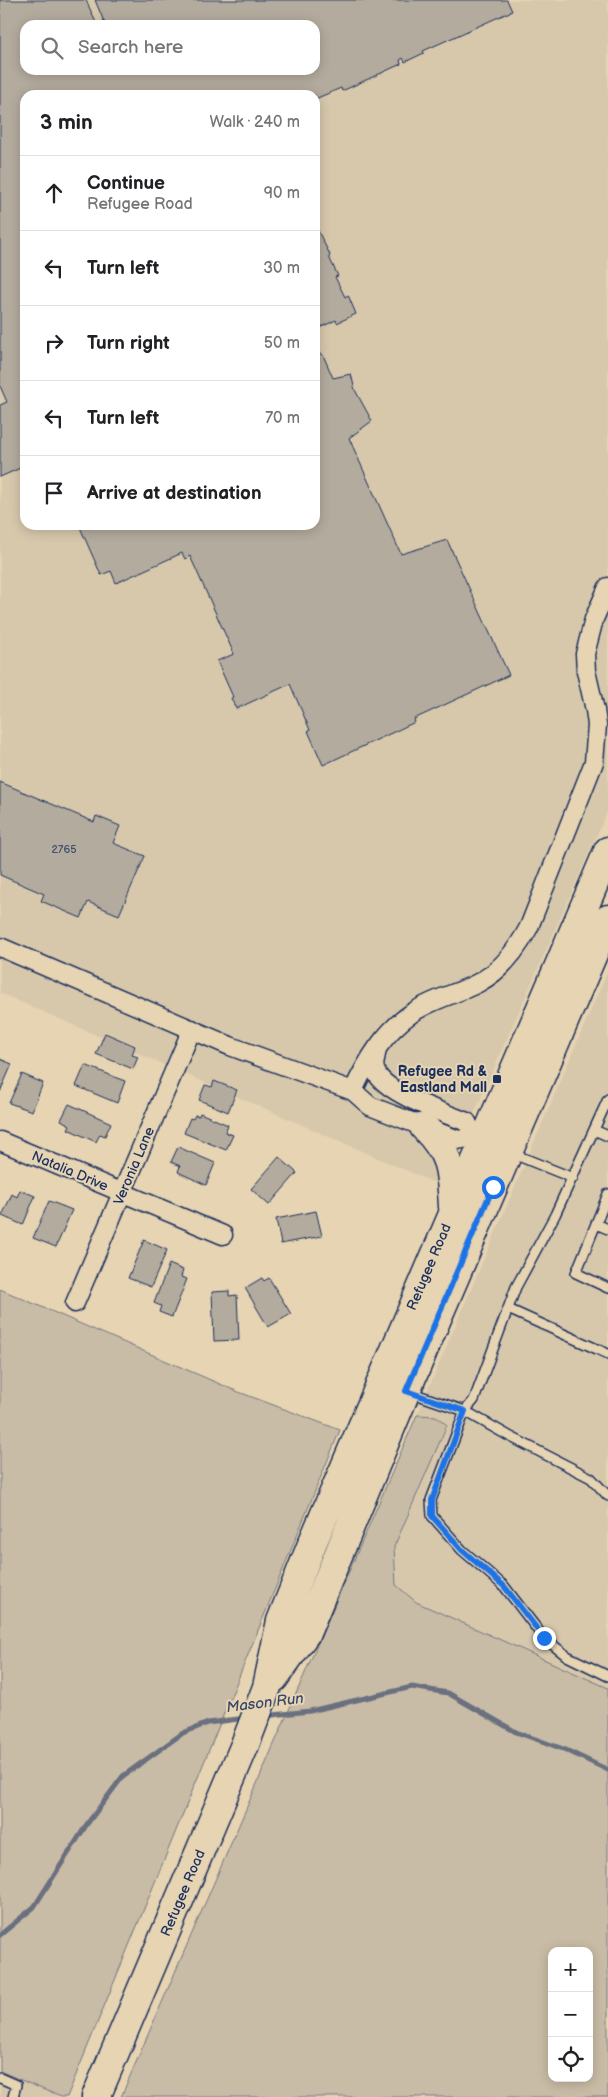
<!DOCTYPE html>
<html lang="en">
<head>
<meta charset="utf-8">
<style>
  body { margin:0; font-family:"Balsamiq Sans",sans-serif; background:#f2f2f2; color:#202124 }
  .controls { position:absolute; right:15px; bottom:15px; display:grid; overflow:hidden; border-radius:10px; box-shadow:0 2px 12px #0003 }
  .controls button { width:45px; height:45px; display:grid; place-items:center; padding:0; border:0; border-bottom:1px solid #e0e0e0; background:#fff; color:#202124; font:25px sans-serif }
  .stop { position:absolute; width:15px; height:15px; margin:-11px; border:4px solid #1a73e8; border-radius:50%; background:#fff }
  .stop.end { background:#1a73e8; border-color:#fff; box-shadow:0 1px 5px #0008 }
  .list { margin:0; padding:0; list-style:none }
  h2 { display:flex; justify-content:space-between; align-items:center; height:65px; margin:0; padding:0 20px; font-size:21px }
  h2 small { font-size:16px; font-weight:400; color:#757577 }
  .list li { display:grid; grid-template-columns:32px 1fr auto; gap:15px; align-items:center; box-sizing:border-box; height:75px; padding:0 20px; border-top:1px solid #e0e0e0 }
  .list b { display:block; font-size:19px; white-space:nowrap }
  .list p { margin:0; font-size:16px; white-space:nowrap; color:#757577 }
  .list em { font-size:16px; font-style:normal; color:#757577 }
  .icon { flex:none; width:28px; height:28px; fill:none; stroke:currentColor; stroke-width:2; stroke-linecap:round; stroke-linejoin:round }
  .map { position:relative; flex:none; width:608px; height:2097px; overflow:hidden }
  .search { position:absolute; background:#fff; box-shadow:0 2px 12px #0003; left:20px; top:20px; width:300px; height:55px; display:flex; align-items:center; gap:12px; box-sizing:border-box; padding:0 18px; border-radius:15px; color:#757577; font-size:19px }
  .panel { position:absolute; background:#fff; box-shadow:0 2px 12px #0003; left:20px; top:90px; width:300px; height:440px; border-radius:15px }
  .map>svg:first-child { display:block }
</style>
</head>
<body>
<div class="map">
<svg width="608" height="2097" viewBox="0 0 608 2097">
  <rect width="100%" height="100%" fill="#e6d4b2"/>
  <filter id="ink" filterUnits="userSpaceOnUse"><feTurbulence type="fractalNoise" baseFrequency=".02" numOctaves="2"/><feDisplacementMap in="SourceGraphic" scale="10" xChannelSelector="R" yChannelSelector="G"/><feConvolveMatrix kernelMatrix="1 2 1 2 8 2 1 2 1" color-interpolation-filters="sRGB"/></filter>
  <g filter="url(#ink)">
    <path fill="#d7c8ac" fill-rule="evenodd" d="M0,0H608V810L442,1186L0,993ZM25,25H315V70H25ZM25,95H315V525H25Z
      M608,970V1688L416,1602L396,1585L394,1547L447,1425L436,1416L417,1415Z
      M0,2071L61,2097H0Z"/>
    <path fill="#c9bca6" stroke="#727682" fill-rule="evenodd" d="M0,1289L236,1391L340,1430L67,2097H61L0,2071Z
      M417,1415L436,1416L447,1425L394,1547L396,1585L416,1602L608,1688V2097H121ZM552,1951H589V2078H552Z"/>
    <g fill="none" stroke-linecap="round" stroke-linejoin="round">
      <path stroke="#6b707f" stroke-width="5" d="M264,1716L310,1711L412,1687L448,1693L516,1732L566,1750L608,1770
        M0,1935L34,1907L87,1824L123,1776L183,1733L208,1723L246,1718"/>
    </g>
    <path fill="#b3ab9d" stroke="#1b2f5e" d="M0,0H86L97,25H25V70H315V25H102L105,24L95,0H507L512,11L423,51L424,53L405,62L403,58L400,60L401,64L342,91L341,88L315,99V95H25V466L0,477V405L7,402L0,386Z
      M315,225L330,255L329,257L338,276L335,277L345,297L348,295L356,314L337,323L336,320L315,330Z
      M315,352L323,355L333,378L351,374L355,390L372,421L349,438L401,554L447,540L509,675L414,719L415,722L323,765L308,731L310,730L290,684L236,709L231,698L233,697L217,661L234,654L190,556L185,559L182,553L116,583L111,571L101,575L79,525H315Z
      M0,782L94,822L96,816L120,826L113,843L145,856L119,915L88,902L81,918L41,901L44,894L0,875Z
      M105,1033L135,1046L132,1055L138,1057L133,1069L96,1054Z
      M0,1059L12,1064L0,1092Z
      M85,1065L125,1081L117,1103L76,1086Z
      M22,1074L43,1083L32,1111L9,1103Z
      M214,1081L237,1090L228,1112L199,1100L205,1085L212,1087Z
      M69,1104L111,1123L105,1136L100,1134L96,1142L68,1129L70,1125L61,1120Z
      M200,1113L228,1125L225,1132L233,1135L226,1150L184,1133L190,1118L193,1119L195,1115L199,1116Z
      M178,1147L215,1163L206,1185L178,1172L180,1166L171,1162Z
      M279,1157L297,1173L269,1205L251,1189Z
      M20,1190L35,1196L23,1225L2,1216L12,1194L17,1197Z
      M49,1201L72,1210L56,1247L33,1238Z
      M316,1211L322,1236L281,1244L276,1219Z
      M144,1240L167,1250L151,1287L128,1278Z
      M169,1264L183,1270L181,1277L187,1279L172,1317L159,1312L161,1306L154,1303Z
      M262,1278L264,1281L269,1278L291,1314L268,1327L245,1288Z
      M229,1291V1296L237,1295L239,1340L214,1341L212,1292Z"/>
    <g fill="none" stroke-linecap="round" stroke-linejoin="round">
      <g stroke="#1b2f5e" stroke-width="12">
        <path id="lane" d="M594,1130L608,1136
          M511,1153L573,1178
          M608,1194L576,1273L608,1288
          M596,1224L608,1229
          M508,1309L608,1354
          M409,1392L465,1411L474,1400L516,1287L555,1215L608,1099
          M608,1496L591,1478L509,1436L465,1411L431,1500L432,1516L462,1550L504,1586L544,1638L567,1656L608,1676
          M0,2078L16,2085L13,2097"/>
      </g>
      <g stroke="#1b2f5e" stroke-width="21">
        <path id="street" d="M0,947L230,1046L353,1091L370,1106L458,1140L474,1137L492,1145
          M377,1049C376,1057 372,1065 376,1072C385,1093 444,1113 467,1122L474,1137
          M353,1091C367,1061 384,1032 412,1013C432,999 457,994 478,983C501,971 517,950 529,927L594,762L597,725L595,710L586,671L585,654L594,619L608,587
          M0,1141L223,1235
          M75,1303L192,1029"/>
      </g>
      <g stroke="#1b2f5e" stroke-width="31">
        <path id="primary" d="M424,1127C451,1154 451,1171 453,1207
          M274,1678L306,1633L406,1391L608,919
          M96,2097L244,1747L267,1687L281,1621L312,1544L608,851"/>
      </g>
      <use href="#lane" stroke="#e6d4b2" stroke-width="9"/>
      <use href="#street" stroke="#e6d4b2" stroke-width="18"/>
      <use href="#primary" stroke="#e6d4b2" stroke-width="28"/>
    </g>
  </g>
  <g fill="none" stroke-linecap="round" stroke-linejoin="round" filter="url(#ink)">
    <path stroke="#1a73e8" stroke-width="6" d="M493,1187L406,1391L465,1411L432,1500V1516L462,1550L504,1586L544,1638"/>
  </g>
  <rect fill="#1b2f5e" stroke="#e6d4b2" stroke-width="2" x="492" y="1074" width="10" height="10" rx="2.5"/>
  <g text-anchor="middle" dominant-baseline="central" stroke-width="4" stroke-linejoin="round" paint-order="stroke">
    <g font-size="11" fill="#414e6e">
      <text x="64" y="849">2765</text>
    </g>
    <g font-size="14" font-weight="bold" fill="#1b2f5e" stroke="#e6d4b2" text-anchor="end">
      <text x="487" y="1071">Refugee Rd &amp;<tspan x="487" dy="16">Eastland Mall</tspan></text>
    </g>
    <g font-size="14" fill="#1b2f5e" stroke="#e6d4b2">
      <text transform="translate(134 1166) rotate(-67)">Veronia Lane</text>
      <text transform="translate(70 1171) rotate(23)">Natalia Drive</text>
      <text transform="translate(429 1267) rotate(-67)">Refugee Road</text>
      <text transform="translate(183 1893) rotate(-67)">Refugee Road</text>
    </g>
    <g font-size="15" font-style="italic" fill="#364569" stroke="#e6d4b2">
      <text transform="translate(265 1703) rotate(-7)">Mason Run</text>
    </g>
  </g>
</svg>
<div class="controls">
<button>+</button>
<button>−</button>
<button><svg class="icon" aria-label="locate" viewBox="0 0 24 24"><circle cx="12" cy="12" r="6"/><path d="M12 2v4M12 18v4M2 12h4M18 12h4"/></svg></button>
</div>
<div class="stop" style="left:493px;top:1187px"></div>
<div class="stop end" style="left:544px;top:1638px"></div>
<div class="search"><svg class="icon" aria-label="search" viewBox="0 0 24 24"><circle cx="10" cy="10" r="6"/><path d="M15 15l6 6"/></svg>Search here</div>
<section class="panel">
<h2>3 min<small>Walk · 240 m</small></h2>
<ul class="list">
<li><svg class="icon" aria-label="ahead" viewBox="0 0 24 24"><path d="M12 20V5M6 11l6-6 6 6"/></svg><div><b>Continue</b><p>Refugee Road</p></div><em>90 m</em></li>
<li><svg class="icon" aria-label="left" viewBox="0 0 24 24"><path d="M17 20v-9H6M10 6l-5 5 5 5"/></svg><div><b>Turn left</b></div><em>30 m</em></li>
<li><svg class="icon" aria-label="right" viewBox="0 0 24 24"><path d="M7 20v-9h11M14 6l5 5-5 5"/></svg><div><b>Turn right</b></div><em>50 m</em></li>
<li><svg class="icon" aria-label="left" viewBox="0 0 24 24"><path d="M17 20v-9H6M10 6l-5 5 5 5"/></svg><div><b>Turn left</b></div><em>70 m</em></li>
<li><svg class="icon" aria-label="arrive" viewBox="0 0 24 24"><path d="M6 21V4h12l-3 4 3 4H6"/></svg><div><b>Arrive at destination</b></div></li>
</ul>
</section>
</div>
</body>
</html>
